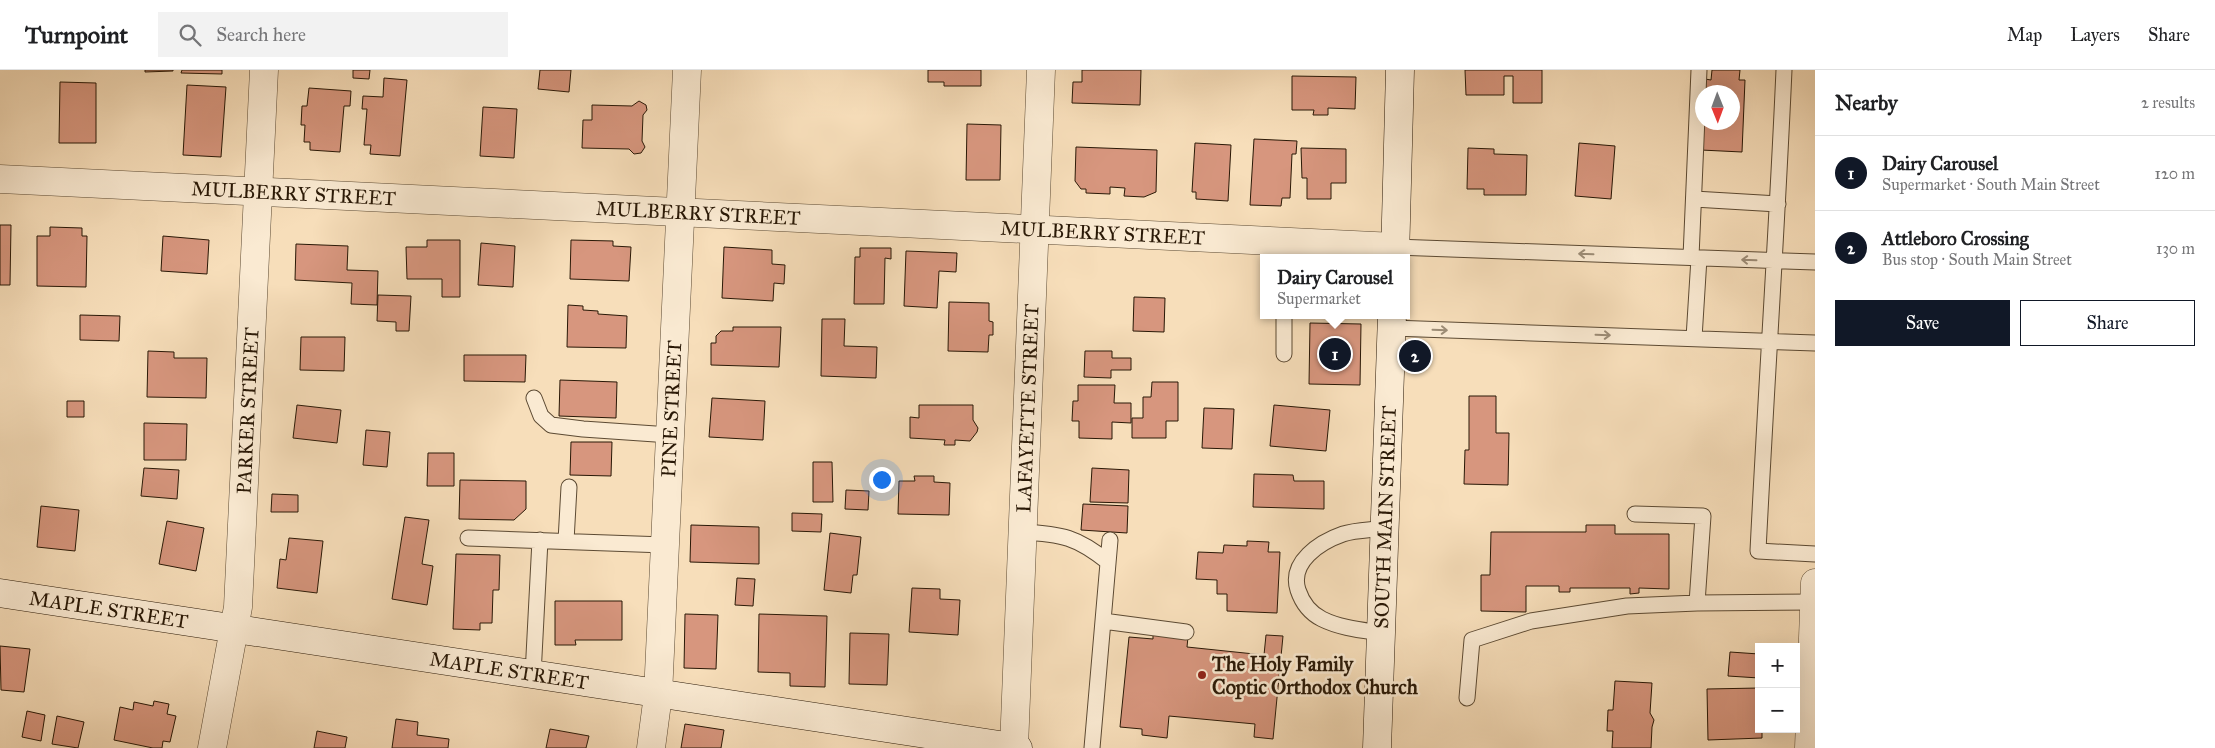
<!DOCTYPE html>
<html lang="en">
<head>
<meta charset="utf-8">
<style>
  body { margin:0; font-family:"IM FELL Great Primer",serif; background:#f2f2f2; color:#202124 }
  .controls { position:absolute; right:15px; bottom:15px; display:grid; overflow:hidden; border-radius:0px; box-shadow:0 5px 20px #0002 }
  .controls button { width:45px; height:45px; display:grid; place-items:center; padding:0; border:0; border-bottom:1px solid #e0e0e0; background:#fff; color:#202124; font:25px sans-serif }
  .compass { position:absolute; left:1695px; top:15px; width:45px; height:45px; border-radius:50%; background:#fff; box-shadow:0 5px 20px #0002; rotate:179deg }
  .you { position:absolute; left:881px; top:409px; width:18px; height:18px; margin:-12px; border:4px solid #fff; border-radius:50%; background:#1a73e8; box-shadow:0 0 0 8px #1a73e833 }
  .badge { display:grid; place-items:center; width:32px; height:32px; border-radius:50%; background:#111827; color:#fff; font-size:16px; font-weight:700 }
  .pin { position:absolute; translate:-50% -50%; border:2px solid #fff; box-shadow:0 1px 5px #0006 }
  .popup { position:absolute; left:1260px; top:184px; width:150px; height:65px; box-sizing:border-box; display:grid; place-content:center; border-radius:0px; background:#fff; filter:drop-shadow(0 1px 4px #0005); font-size:16px; white-space:nowrap; color:#757577 }
  .popup b { font-size:19px; color:#202124 }
  .popup::after { content:''; position:absolute; left:50%; top:100%; margin-left:-10px; border:10px solid transparent; border-top-color:#fff }
  .list { margin:0; padding:0; list-style:none }
  h2 { display:flex; justify-content:space-between; align-items:center; height:65px; margin:0; padding:0 20px; font-size:21px }
  h2 small { font-size:16px; font-weight:400; color:#757577 }
  .list li { display:grid; grid-template-columns:32px 1fr auto; gap:15px; align-items:center; box-sizing:border-box; height:75px; padding:0 20px; border-top:1px solid #e0e0e0 }
  .list b { display:block; font-size:19px; white-space:nowrap }
  .list p { margin:0; font-size:16px; white-space:nowrap; color:#757577 }
  .list em { font-size:16px; font-style:normal; color:#757577 }
  .actions { display:flex; gap:10px; padding:15px 20px }
  .actions a { flex:1; padding:11px 0; border:1px solid #111827; border-radius:0px; text-align:center; font-size:18px; color:#111827 }
  .actions .main { background:#111827; color:#fff }
  .icon { flex:none; width:28px; height:28px; fill:none; stroke:currentColor; stroke-width:2; stroke-linecap:round; stroke-linejoin:round }
  .map { position:relative; flex:none; width:1815px; height:678px; overflow:hidden }
  header { display:flex; align-items:center; gap:30px; box-sizing:border-box; height:70px; padding:0 25px; background:#fff; border-bottom:1px solid #e0e0e0 }
  header strong { font-size:24px }
  nav { display:flex; gap:28px; margin-inline-start:auto; font-size:18px }
  .search { width:350px; height:45px; background:#f2f2f2; display:flex; align-items:center; gap:12px; box-sizing:border-box; padding:0 18px; border-radius:0px; color:#757577; font-size:19px }
  main { display:flex }
  aside { flex:1; background:#fff }
  .map>svg:first-child { display:block }
</style>
</head>
<body>
<header>
<strong>Turnpoint</strong>
<div class="search"><svg class="icon" aria-label="search" viewBox="0 0 24 24"><circle cx="10" cy="10" r="6"/><path d="M15 15l6 6"/></svg>Search here</div>
<nav><a>Map</a><a>Layers</a><a>Share</a></nav>
</header>
<main>
<div class="map">
<svg width="1815" height="678" viewBox="0 0 1815 678">
  <rect width="100%" height="100%" fill="#f7deba"/>
  <filter id="stains"><feTurbulence type="fractalNoise" baseFrequency=".004" numOctaves="4"/><feColorMatrix values="0 0 0 0 .2 0 0 0 0 .09 0 0 0 0 .02 0 0 0 .5 -.17"/></filter>
  <radialGradient id="worn" r=".72"><stop offset=".6" stop-color="#630" stop-opacity="0"/><stop offset="1" stop-color="#630" stop-opacity=".3"/></radialGradient>
  <path fill="#d7967e" stroke="#291806" d="M145,0H173V1L145,2Z
    M182,0H222V4L181,3Z
    M353,0H370L369,9L353,8Z
    M540,0H571L569,22L538,19Z
    M928,0H981V16H944V12H928Z
    M1082,0H1141L1140,35L1072,33L1073,12H1082Z
    M1465,0H1542V33H1513V6H1504V25H1466Z
    M1712,0H1740L1739,10H1745L1742,82L1701,80L1703,52H1732V22H1705V9L1711,10Z
    M1292,6L1356,7L1355,39L1328,38V45H1313L1314,40H1292Z
    M384,8L407,10L400,86L370,84L371,75H364L367,39H362L363,26L383,27Z
    M60,12L96,13V73H59Z
    M187,15L226,17L221,87L183,85Z
    M309,18L351,21L350,36H344L340,82L310,80V72H304L305,55H301L302,36H307Z
    M639,31L646,35L647,40L643,45L642,71L645,77L641,83L634,84L629,79L582,78L583,50H592V35L632,36Z
    M483,37L517,39L514,88L480,86Z
    M967,54L1001,55L1000,110H966Z
    M1254,69L1297,71L1296,84H1292L1290,128H1282L1281,136L1250,135Z
    M1195,73L1231,75L1228,131L1196,129V122H1192Z
    M1579,73L1615,76L1611,129L1575,126Z
    M1076,77L1157,80L1156,122L1144,127L1124,126L1125,118L1110,117V124L1086,123V119H1081L1075,111Z
    M1301,78L1346,79V113H1331V129H1307V108H1302Z
    M1468,78L1494,79V84L1527,85L1526,125H1484V119H1467Z
    M0,155H11L10,215H0Z
    M50,157L82,158V166H87L86,217L37,216V166H50Z
    M163,166L209,170L207,204L161,201Z
    M427,170H460V227H442V209H407L406,177H427Z
    M571,170L613,171V176L631,177L629,211L570,209Z
    M481,173L515,176L513,217L478,215Z
    M296,174L348,176L347,200L378,201L377,235L351,234L352,213L295,210Z
    M724,177L772,180V194L785,195L784,214L774,213L773,231L722,228Z
    M860,178H891V189L885,188L884,234H854L855,187H860Z
    M906,181L957,183L956,202L939,201L937,238L904,236Z
    M378,225L411,226L409,261H396V252L377,251Z
    M1134,227L1165,228L1164,262L1133,261Z
    M949,232L989,233V251L993,252V265H989L988,282L948,281Z
    M568,235L583,236V240L598,241V244L627,246L626,278L567,277Z
    M80,245L120,246L119,271L80,270Z
    M822,249H845L844,276L877,277L876,308L821,306Z
    M1310,253L1361,254L1360,315L1309,314Z
    M733,257H781L779,297L711,295V273H716V266L721,261H733Z
    M301,267H345L344,301L300,300Z
    M148,281L174,282V288H207L206,328L147,327Z
    M1085,281H1112V288H1131V300H1111V308L1084,307Z
    M464,285H526L525,312L464,311Z
    M560,310L617,312L616,348L559,346Z
    M1152,312H1178V351H1166V368H1132V348H1143V327H1151Z
    M1078,315H1115L1114,333H1131V353L1112,352V369L1079,368V351H1072L1073,331H1078Z
    M1469,326H1496V363H1509L1508,415L1464,414L1465,380H1469Z
    M712,328L765,331L763,370L709,367Z
    M67,331H84V347H67Z
    M297,335L341,340L337,373L293,368Z
    M919,335H973V350L978,358L977,362L970,371L955,370V375H944L945,370L910,368V347L919,348Z
    M1274,335L1330,340L1326,381L1270,376Z
    M1204,338L1234,339L1232,379L1202,378Z
    M144,353L187,354L186,390H144Z
    M366,360L390,362L387,397L363,395Z
    M571,372H612L611,406L570,405Z
    M428,383H454V416H427Z
    M813,392H832L833,432H813Z
    M144,398L179,400L177,429L141,426Z
    M1092,398L1129,400L1128,433L1090,432Z
    M1254,404L1293,405L1294,411H1324V439L1253,437Z
    M914,406H934V412L950,413L949,445L898,444L899,411H915Z
    M460,410L526,411V439L514,450L459,449Z
    M846,420L869,421L868,440L845,439Z
    M272,424L298,425V442H271Z
    M1083,434L1128,436L1127,463L1081,460Z
    M41,436L79,440L75,481L37,477Z
    M792,443L822,444L821,462L792,461Z
    M405,447L429,450L422,494L433,496L427,535L392,529Z
    M167,451L204,458L196,501L159,494Z
    M691,455L759,457V494L690,492Z
    M1586,455H1615V464H1669V519L1639,518V523L1630,524V518H1570V522H1559V516H1526V542L1481,541V505H1490L1491,462H1586Z
    M830,463L861,467L857,505H853L851,523L824,520Z
    M289,468L323,471L317,523L277,518L280,489L286,490Z
    M1247,471L1269,472L1268,482H1280L1277,543L1227,541V524H1217V510L1196,509L1198,482L1223,483L1224,475L1247,476Z
    M456,484L500,485L499,520H493L492,553H480V560L453,559Z
    M737,508L755,509L753,536L735,535Z
    M912,518L940,519V529L960,530L958,565L909,562Z
    M555,531H622V570H575L576,575H555Z
    M685,544L718,545L716,599L684,598Z
    M759,544L827,546L825,617L790,616V603L758,602Z
    M850,563L889,564L887,615L849,614Z
    M1153,563L1188,567L1187,577L1264,585L1266,565L1283,566L1273,669L1254,667L1255,654L1169,646L1167,668L1142,665V659L1120,657L1129,567L1153,569Z
    M0,576L30,579L24,622L1,620Z
    M1730,582L1759,584V608L1728,606Z
    M1615,611L1652,613L1650,643L1654,650L1652,657L1651,678H1612L1613,661H1607L1608,640H1613Z
    M1759,618V659H1762V668L1708,670L1707,619Z
    M154,631L169,634L167,644L176,646L170,672L163,671L162,678H153L114,670L120,637L133,640L134,632L153,636Z
    M27,641L45,645L41,671L22,667Z
    M57,646L84,652L78,678L52,674Z
    M396,649L418,652L417,665L449,669L448,678H392Z
    M685,654L724,660L721,678H681Z
    M550,659L589,666L586,678H546Z
    M317,661L347,667L345,678H314Z"/>
  <g fill="none" stroke-linecap="round" stroke-linejoin="round">
    <g stroke="#5c4a33" stroke-width="17">
      <path id="lane" d="M1784,0C1777,160 1766,320 1758,481L1815,484
        M1694,129L1778,134
        M1395,177L1815,192
        M1691,187L1699,0
        M1392,258L1815,273
        M1694,268L1699,188
        M1284,284V245
        M534,328L541,346L551,355L583,359L670,365
        M1635,444L1703,446L1697,533L1814,532
        M1022,462C1062,464 1077,467 1108,492
        M468,468L665,475
        M566,471L569,417
        M1103,551L1186,562
        M1381,563C1361,560 1340,558 1322,549C1310,543 1302,532 1298,520C1289,492 1320,472 1343,464C1355,460 1372,460 1385,458
        M533,605L540,470
        M1467,628L1472,570L1531,551L1627,536L1697,533
        M1092,678L1110,470"/>
    </g>
    <g stroke="#5c4a33" stroke-width="29">
      <g id="street">
        <path id="s1" d="M0,109L1395,177"/>
        <path id="s2" d="M1014,677L1041,0"/>
        <path id="s3" d="M212,678L238,537L264,0"/>
        <path id="s4" d="M651,678L658,625L687,0"/>
        <path d="M1809,678L1815,513"/>
      </g>
    </g>
    <g stroke="#291806" stroke-width="29">
      <g id="secondary">
        <path d="M1395,188L1400,0"/>
        <path id="s5" d="M0,523L1018,678"/>
        <path id="s6" d="M1377,678L1392,245"/>
      </g>
    </g>
    <use href="#lane" stroke="#faead2" stroke-width="15"/>
    <use href="#street" stroke="#faead2" stroke-width="28"/>
    <use href="#secondary" stroke="#faead2" stroke-width="28"/>
  </g>
  <defs><path id="oneway-shaft" d="M-6 0H5M1.5-3L5.5 0L1.5 3" fill="none" stroke-width="1.6" stroke-linecap="round" stroke-linejoin="round" transform="scale(1.25)"/></defs>
  <g stroke="#9c8c76">
    <use href="#oneway-shaft" transform="translate(1586 184) rotate(-178)"/>
    <use href="#oneway-shaft" transform="translate(1749 190) rotate(-178)"/>
    <use href="#oneway-shaft" transform="translate(1440 260) rotate(2)"/>
    <use href="#oneway-shaft" transform="translate(1603 265) rotate(2)"/>
  </g>
  <circle fill="#8f2418" stroke="#faead2" stroke-width="2" cx="1202" cy="605" r="5"/>
  <g text-anchor="middle" dominant-baseline="central" stroke-width="5" stroke-linejoin="round" paint-order="stroke">
    <g font-size="20" fill="#291806" stroke="#faead2">
      <text stroke="none"><textPath href="#s1" startOffset="294">MULBERRY STREET</textPath></text>
      <text stroke="none"><textPath href="#s1" startOffset="699">MULBERRY STREET</textPath></text>
      <text stroke="none"><textPath href="#s1" startOffset="1104">MULBERRY STREET</textPath></text>
      <text stroke="none"><textPath href="#s4" startOffset="340">PINE STREET</textPath></text>
      <text stroke="none"><textPath href="#s2" startOffset="339">LAFAYETTE STREET</textPath></text>
      <text stroke="none"><textPath href="#s3" startOffset="340">PARKER STREET</textPath></text>
      <text stroke="none"><textPath href="#s6" startOffset="231">SOUTH MAIN STREET</textPath></text>
      <text stroke="none"><textPath href="#s5" startOffset="110">MAPLE STREET</textPath></text>
      <text stroke="none"><textPath href="#s5" startOffset="515">MAPLE STREET</textPath></text>
    </g>
    <g font-size="20" font-weight="bold" fill="#291806" stroke="#faead2" text-anchor="start">
      <text x="1212" y="594">The Holy Family<tspan x="1212" dy="23">Coptic Orthodox Church</tspan></text>
    </g>
  </g>
  <rect width="100%" height="100%" filter="url(#stains)"/>
  <rect width="100%" height="100%" fill="url(#worn)"/>
</svg>
<div class="controls">
<button>+</button>
<button>−</button>
</div>
<svg class="compass" viewBox="-18 -18 36 36"><path d="M0-13l5 13h-10z" fill="#e53935"/><path d="M0 13l5-13h-10z" fill="#757577"/></svg>
<div class="you"></div>
<div class="pin badge" style="left:1335px;top:284px">1</div>
<div class="popup"><b>Dairy Carousel</b>Supermarket</div>
<div class="pin badge" style="left:1415px;top:286px">2</div>
</div>
<aside>
<h2>Nearby<small>2 results</small></h2>
<ul class="list">
<li><span class="badge">1</span><div><b>Dairy Carousel</b><p>Supermarket · South Main Street</p></div><em>120 m</em></li>
<li><span class="badge">2</span><div><b>Attleboro Crossing</b><p>Bus stop · South Main Street</p></div><em>130 m</em></li>
</ul>
<div class="actions"><a class="main">Save</a><a>Share</a></div>
</aside>
</main>
</body>
</html>
